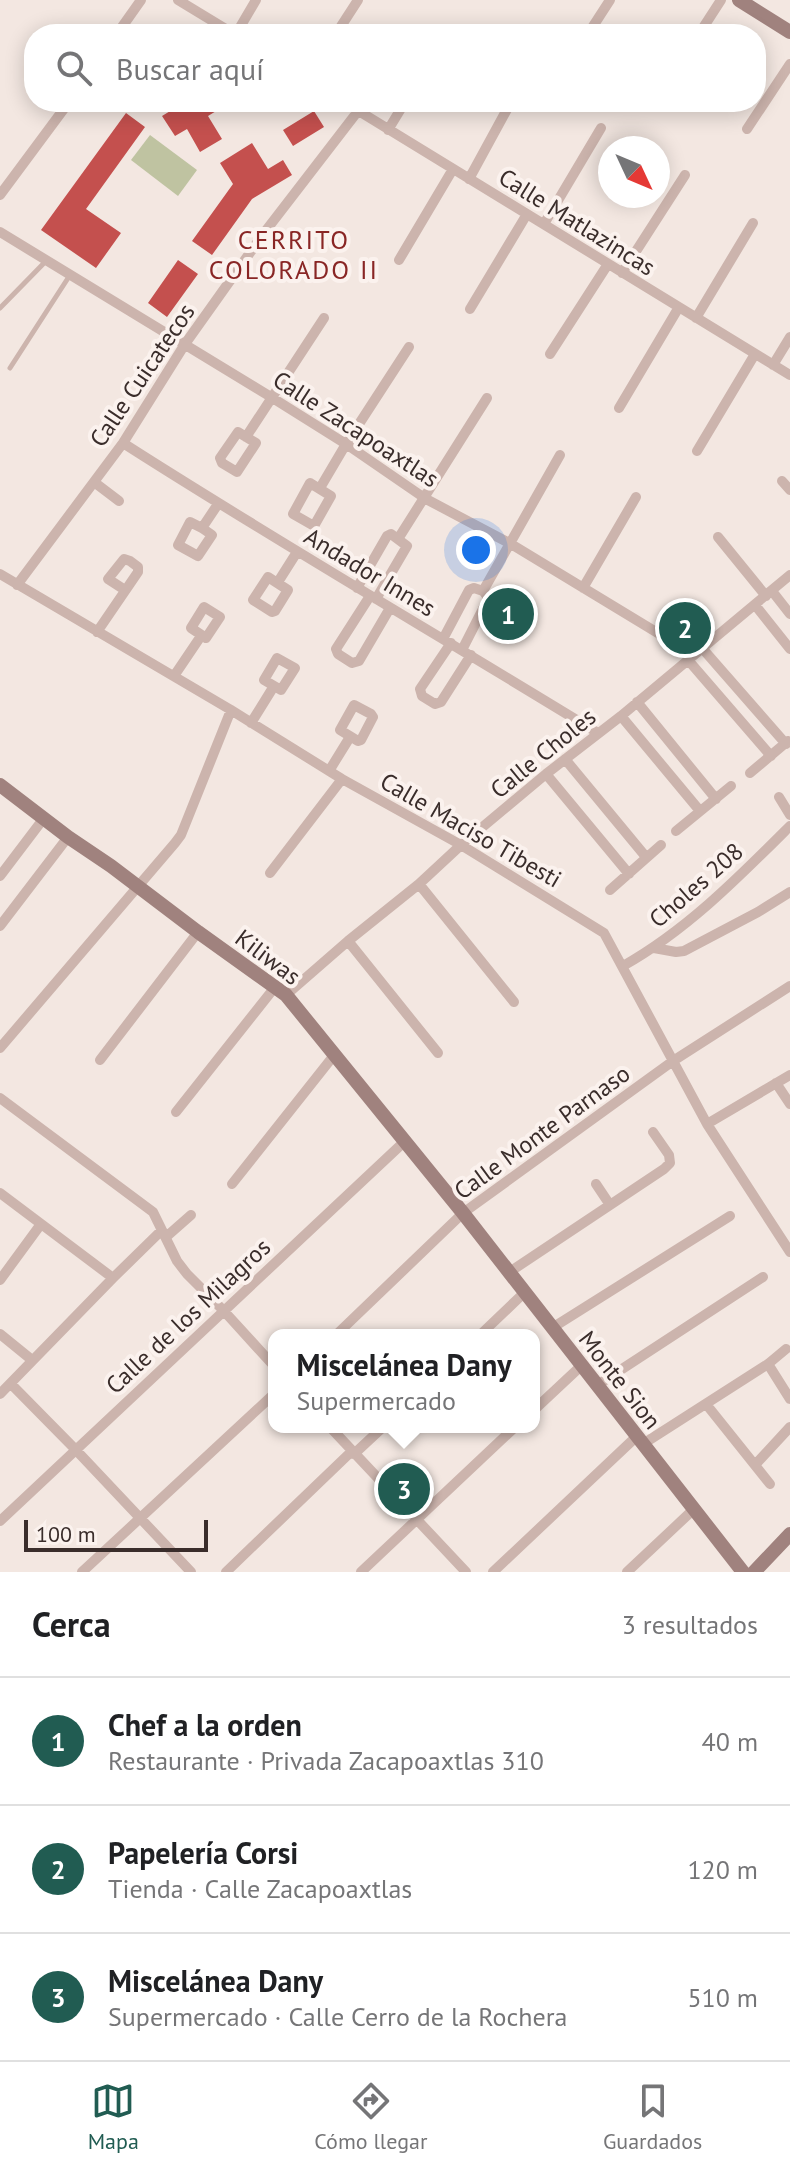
<!DOCTYPE html>
<html lang="es">
<head>
<meta charset="utf-8">
<style>
  body { margin:0; font-family:"PT Sans",sans-serif; background:#f2f2f2; color:#202124 }
  .compass { position:absolute; left:598px; top:136px; width:72px; height:72px; border-radius:50%; background:#fff; box-shadow:0 4px 20px #0003; rotate:134deg }
  .scale { position:absolute; left:24px; bottom:20px; width:184px; box-sizing:border-box; padding-left:8px; border:4px solid #3a2d2b; border-top:0; font-size:22px; line-height:28px; white-space:nowrap; color:#3a2d2b; -webkit-text-stroke:6px #fbf2ee; paint-order:stroke }
  .you { position:absolute; left:476px; top:550px; width:28px; height:28px; margin:-20px; border:6px solid #fff; border-radius:50%; background:#1a73e8; box-shadow:0 0 0 12px #1a73e833 }
  .badge { display:grid; place-items:center; width:52px; height:52px; border-radius:50%; background:#215c52; color:#fff; font-size:26px; font-weight:700 }
  .pin { position:absolute; translate:-50% -50%; border:4px solid #fff; box-shadow:0 2px 8px #0006 }
  .popup { position:absolute; left:268px; top:1329px; width:272px; height:104px; box-sizing:border-box; display:grid; place-content:center; border-radius:16px; background:#fff; filter:drop-shadow(0 2px 6px #0005); font-size:26px; white-space:nowrap; color:#757577 }
  .popup b { font-size:30px; color:#202124 }
  .popup::after { content:''; position:absolute; left:50%; top:100%; margin-left:-16px; border:16px solid transparent; border-top-color:#fff }
  .list { margin:0; padding:0; list-style:none }
  h2 { display:flex; justify-content:space-between; align-items:center; height:104px; margin:0; padding:0 32px; font-size:34px }
  h2 small { font-size:26px; font-weight:400; color:#757577 }
  .list li { display:grid; grid-template-columns:52px 1fr auto; gap:24px; align-items:center; box-sizing:border-box; height:128px; padding:0 32px; border-top:2px solid #e0e0e0 }
  .list b { display:block; font-size:30px; white-space:nowrap }
  .list p { margin:0; font-size:26px; white-space:nowrap; color:#757577 }
  .list em { font-size:26px; font-style:normal; color:#757577 }
  .icon { flex:none; width:44px; height:44px; fill:none; stroke:currentColor; stroke-width:2; stroke-linecap:round; stroke-linejoin:round }
  .map { position:relative; flex:none; width:790px; height:1572px; overflow:hidden }
  .search { position:absolute; background:#fff; box-shadow:0 4px 20px #0003; left:24px; right:24px; top:24px; height:88px; display:flex; align-items:center; gap:20px; box-sizing:border-box; padding:0 28px; border-radius:32px; color:#757577; font-size:30px }
  .sheet { height:488px; background:#fff }
  nav { display:flex; justify-content:space-around; align-items:center; box-sizing:border-box; height:112px; border-top:2px solid #e0e0e0; background:#fff; font-size:22px; color:#757577 }
  nav a { display:grid; justify-items:center; gap:4px }
  nav .on { color:#215c52 }
  .map>svg:first-child { display:block }
</style>
</head>
<body>
<div class="map">
<svg width="790" height="1572" viewBox="0 0 790 1572">
  <rect width="100%" height="100%" fill="#f3e7e1"/>
  <path fill="#bfc3a1" d="M150,135L197,170L178,196L131,160Z"/>
  <path fill="#c4504e" d="M185,102H231L208,116L222,139L200,152L187,129L175,136L162,116Z
    M314,111L324,127L293,146L283,130Z
    M126,113L145,127L86,209L121,233L96,268L41,230Z
    M252,143L268,169L283,160L292,175L252,199L212,255L192,241L233,184L220,163Z
    M178,260L198,274L167,317L148,303Z"/>
  <g fill="none" stroke-linecap="round" stroke-linejoin="round">
    <path stroke="#ccb4ad" stroke-width="5" d="M0,308L47,260
      M10,368L70,275"/>
    <path stroke="#ccb4ad" stroke-width="10" d="M178,0L234,34
      M117,34L141,0
      M236,34L256,0
      M336,34L358,0
      M588,34L610,0
      M699,34L721,0
      M344,102L790,375
      M747,129L790,64
      M388,130L405,102
      M469,179L511,102
      M0,195L69,102
      M544,224L601,128
      M0,232L271,397L346,444L426,499L511,544L694,655
      M399,260L453,169
      M622,273L685,175
      M470,309L527,214
      M696,318L753,223
      M550,354L608,264
      M773,365L790,337
      M619,408L679,307
      M238,432L256,443L237,472L222,463L220,458Z
      M246,437L324,318
      M123,443C279,543 440,636 598,733
      M697,451L755,354
      M782,481L790,490
      M94,482L119,501
      M310,483L331,496L314,526L293,514Z
      M320,488L346,444L409,347
      M190,522L202,528L212,535L198,556L178,545Z
      M202,528L218,504
      M718,537L766,596
      M398,539L487,398
      M0,574L231,710L342,779L461,845L604,933L707,1124L790,1252
      M268,577L288,590L275,611L272,612L253,600Z
      M278,582L297,552
      M17,585L123,443L185,344L264,233L358,111
      M357,588L387,536L391,534L407,546L376,599
      M583,588L636,497
      M483,591L560,455
      M772,591L790,614
      M370,596L336,649L338,654L352,663L359,661L390,608
      M755,605L790,649
      M204,607L220,617L206,638L191,628Z
      M97,632L138,572V567L130,561L124,559L108,579L125,590
      M443,639L469,590L474,588L483,591L487,596V601L462,650
      M451,643L420,689L422,696L435,704L441,702L471,655
      M702,648L786,744
      M277,658L295,668L281,690L264,680Z
      M688,660L771,756
      M174,676L201,636
      M637,702L716,799
      M354,705L371,714L373,717L361,740L358,741L340,730Z
      M621,716L700,811
      M251,723L274,686
      M565,759L646,857
      M329,771L350,737
      M750,773L788,741
      M546,774L629,874
      M779,797L790,815
      M676,831L731,786
      M270,873L342,779
      M0,876L44,818
      M419,884L514,1002
      M610,890L661,845
      M0,926L68,837
      M348,941L438,1053
      M654,948L676,952L684,951L758,912L790,892
      M623,966C687,930 739,877 790,826
      M286,995L348,941L419,884L461,845L546,774L621,716L790,575
      M0,1048L175,843L181,835L231,710
      M100,1060L198,932
      M776,1083L790,1104
      M0,1098L153,1212L177,1261L187,1274L223,1310L274,1366
      M176,1112L275,987
      M707,1124L790,1075
      M232,1184L335,1054
      M596,1184L610,1205
      M0,1193L113,1278
      M166,1237L191,1215
      M508,1273L664,1169L670,1163L669,1155L653,1132
      M0,1280L41,1224
      M552,1328L730,1216
      M0,1334L32,1360
      M336,1335L463,1213L673,1061L790,986
      M480,1335L524,1293
      M768,1364L790,1399
      M11,1384L75,1449L191,1572
      M596,1386L763,1277
      M0,1394L113,1278L162,1230
      M706,1404L770,1484
      M534,1410L581,1366
      M330,1427L466,1572
      M643,1444L768,1364L786,1349
      M354,1454L383,1427
      M755,1465L790,1427
      M0,1521L404,1142
      M82,1572L274,1394
      M226,1572L352,1451
      M361,1572L515,1427
      M493,1572L636,1437
      M627,1572L694,1509"/>
    <path stroke="#a0827e" stroke-width="14" d="M739,0L790,32
      M0,785L68,837L111,866L198,932L286,995L463,1213L743,1572
      M754,1572L790,1534"/>
  </g>
  <g text-anchor="middle" dominant-baseline="central" stroke-width="8" stroke-linejoin="round" paint-order="stroke">
    <g font-size="24" fill="#3a2d2b" stroke="#fbf2ee">
      <text transform="translate(577 222) rotate(32)">Calle Matlazincas</text>
      <text transform="translate(142 375) rotate(-56)">Calle Cuicatecos</text>
      <text transform="translate(356 429) rotate(33)">Calle Zacapoaxtlas</text>
      <text transform="translate(370 572) rotate(31)">Andador Innes</text>
      <text transform="translate(543 753) rotate(-39)">Calle Choles</text>
      <text transform="translate(471 830) rotate(30)">Calle Maciso Tibesti</text>
      <text transform="translate(696 885) rotate(-41)">Choles 208</text>
      <text transform="translate(268 957) rotate(37)">Kiliwas</text>
      <text transform="translate(542 1132) rotate(-36)">Calle Monte Parnaso</text>
      <text transform="translate(188 1316) rotate(-43)">Calle de los Milagros</text>
      <text transform="translate(620 1380) rotate(52)">Monte Sion</text>
    </g>
    <g font-size="26" letter-spacing="2" fill="#892625" stroke="#fbf2ee">
      <text x="294" y="239">CERRITO<tspan x="294" dy="30">COLORADO II</tspan></text>
    </g>
  </g>
</svg>
<svg class="compass" viewBox="-18 -18 36 36"><path d="M0-13l5 13h-10z" fill="#e53935"/><path d="M0 13l5-13h-10z" fill="#757577"/></svg>
<div class="scale">100 m</div>
<div class="you"></div>
<div class="pin badge" style="left:508px;top:614px">1</div>
<div class="pin badge" style="left:685px;top:628px">2</div>
<div class="pin badge" style="left:404px;top:1489px">3</div>
<div class="popup"><b>Miscelánea Dany</b>Supermercado</div>
<div class="search"><svg class="icon" aria-label="search" viewBox="0 0 24 24"><circle cx="10" cy="10" r="6"/><path d="M15 15l6 6"/></svg>Buscar aquí</div>
</div>
<section class="sheet">
<h2>Cerca<small>3 resultados</small></h2>
<ul class="list">
<li><span class="badge">1</span><div><b>Chef a la orden</b><p>Restaurante · Privada Zacapoaxtlas 310</p></div><em>40 m</em></li>
<li><span class="badge">2</span><div><b>Papelería Corsi</b><p>Tienda · Calle Zacapoaxtlas</p></div><em>120 m</em></li>
<li><span class="badge">3</span><div><b>Miscelánea Dany</b><p>Supermercado · Calle Cerro de la Rochera</p></div><em>510 m</em></li>
</ul>
</section>
<nav>
<a class="on"><svg class="icon" aria-label="map" viewBox="0 0 24 24"><path d="M3 6l6-2 6 2 6-2v14l-6 2-6-2-6 2zM9 4v14M15 6v14"/></svg>Mapa</a>
<a><svg class="icon" aria-label="directions" viewBox="0 0 24 24"><path d="M12 3l9 9-9 9-9-9zM9 14v-3h6M13 9l2 2-2 2"/></svg>Cómo llegar</a>
<a><svg class="icon" aria-label="saved" viewBox="0 0 24 24"><path d="M7 4h10v16l-5-4-5 4z"/></svg>Guardados</a>
</nav>
</body>
</html>
